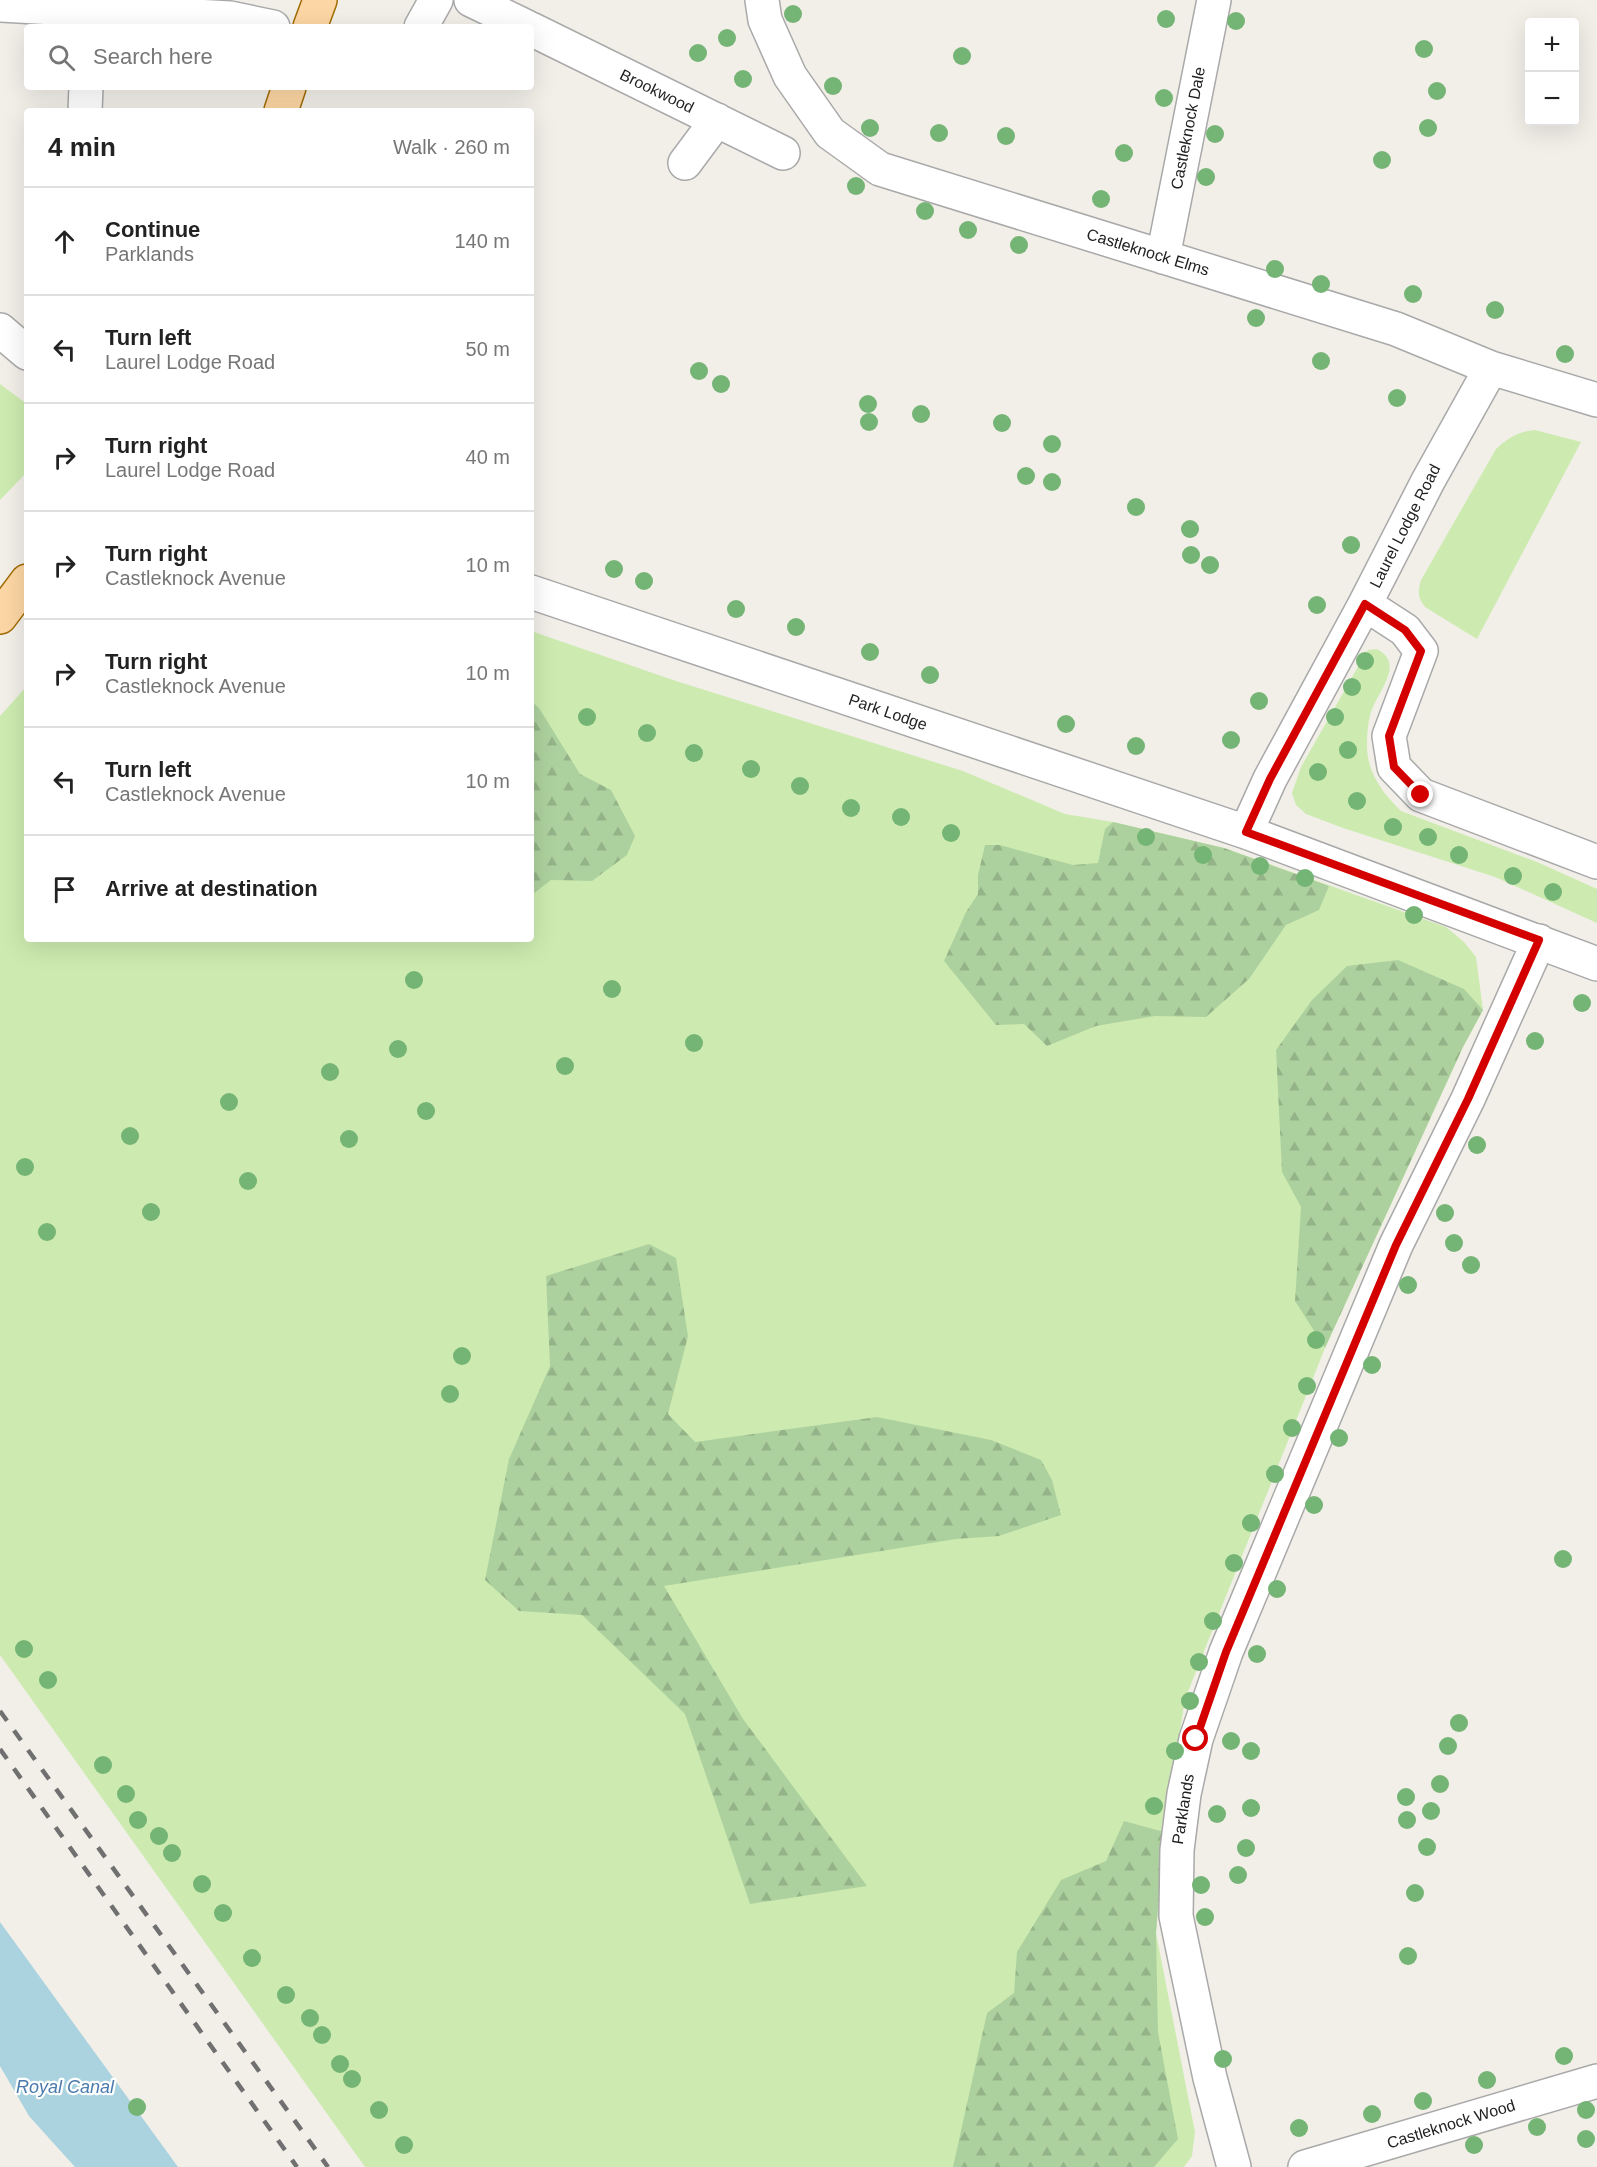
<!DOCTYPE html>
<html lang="en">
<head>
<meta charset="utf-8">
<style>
  body { margin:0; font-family:Arial,sans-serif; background:#f2f2f2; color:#222 }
  .controls { position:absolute; right:18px; top:18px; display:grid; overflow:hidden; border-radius:6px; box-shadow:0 6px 24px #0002 }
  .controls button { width:54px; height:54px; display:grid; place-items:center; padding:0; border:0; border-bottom:2px solid #e0e0e0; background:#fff; color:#222; font:30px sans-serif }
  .stop { position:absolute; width:18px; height:18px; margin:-14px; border:4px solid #d40000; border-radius:50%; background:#fff }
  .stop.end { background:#d40000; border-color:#fff; box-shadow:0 2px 6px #0008 }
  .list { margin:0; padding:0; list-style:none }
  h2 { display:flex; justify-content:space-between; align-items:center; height:78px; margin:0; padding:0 24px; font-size:26px }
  h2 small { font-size:20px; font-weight:400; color:#767676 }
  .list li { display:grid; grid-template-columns:39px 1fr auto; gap:18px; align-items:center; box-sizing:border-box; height:108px; padding:0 24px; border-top:2px solid #e0e0e0 }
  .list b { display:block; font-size:22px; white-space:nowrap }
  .list p { margin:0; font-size:20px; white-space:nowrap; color:#767676 }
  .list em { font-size:20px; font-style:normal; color:#767676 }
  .icon { flex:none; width:33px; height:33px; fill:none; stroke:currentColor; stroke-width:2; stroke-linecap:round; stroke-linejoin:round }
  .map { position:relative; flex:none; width:1597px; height:2167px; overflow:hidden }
  .search { position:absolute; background:#fff; box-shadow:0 6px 24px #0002; left:24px; top:24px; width:510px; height:66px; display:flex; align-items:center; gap:15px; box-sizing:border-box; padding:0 21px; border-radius:6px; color:#767676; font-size:22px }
  .panel { position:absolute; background:#fff; box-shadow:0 6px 24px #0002; left:24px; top:108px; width:510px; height:834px; border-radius:6px }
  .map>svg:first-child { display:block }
</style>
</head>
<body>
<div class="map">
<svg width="1597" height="2167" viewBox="0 0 1597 2167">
  <defs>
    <pattern id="forest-firs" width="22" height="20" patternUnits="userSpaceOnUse" patternTransform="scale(1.5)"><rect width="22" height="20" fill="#add19e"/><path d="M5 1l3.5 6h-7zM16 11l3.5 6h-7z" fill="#95b388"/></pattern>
  </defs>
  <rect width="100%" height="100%" fill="#f2efe9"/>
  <path fill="#cdebb0" d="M0,384L27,404V472L0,500Z
    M1535,430L1581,442L1477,639L1425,607C1417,597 1418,591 1421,580L1496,449C1508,438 1519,431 1535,430Z
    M531,631L676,681L963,771L1065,814L1113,822L1224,848L1446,927L1464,942L1476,957L1483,1010L1463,1047L1325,1348L1185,1699L1164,1832L1156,1933L1195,2132L1192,2156L1184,2167H365L0,1655V716L27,686V939H531Z
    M1377,649C1407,665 1375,693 1370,716C1367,728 1366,746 1368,757C1372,780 1386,796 1401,811L1537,862L1597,889V923L1495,877L1343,828L1306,814L1296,805L1292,793L1301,767L1364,656L1368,650Z"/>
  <path fill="url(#forest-firs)" d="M531,701L539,708L580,774L611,790L635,836L627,855L592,881L551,880L533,894Z
    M1113,822L1224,848L1329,886L1319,910L1286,925L1249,979L1206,1017L1155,1016L1096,1026L1047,1046L1024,1024L996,1025L944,961L966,912L978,894V875L985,845H1000L1073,865L1098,863L1105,829Z
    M1398,960L1464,989L1483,1010L1463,1047L1325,1348L1295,1301L1301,1207L1282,1172L1276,1050L1312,1000L1347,966Z
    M649,1244L676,1258L688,1336L668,1414L695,1442L877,1417L991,1440L1041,1460L1052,1480L1061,1515L999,1536L956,1539L664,1586L743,1719L867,1886L750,1904L685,1714L582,1615L519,1611L485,1580L509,1459L550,1366L546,1276Z
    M1124,1821L1164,1832L1156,1933L1158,2032L1178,2139L1154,2167H953L987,2013L1014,1993L1017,1952L1061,1880L1106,1861Z"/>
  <path fill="#aad3df" d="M0,1922L178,2167H75L29,2116L0,2066Z"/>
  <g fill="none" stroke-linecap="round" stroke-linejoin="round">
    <g stroke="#a9a9a9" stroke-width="36">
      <path id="minor" d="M471,0L527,27
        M762,0L765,20L790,76L830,133L880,169L1396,329L1491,368L1597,400
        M0,5L230,18L273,27
        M421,27L436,0
        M531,29L783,153
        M85,111L86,87
        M685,163L717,120
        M1163,257L1214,0
        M0,330L27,353
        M531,592L1246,832L1597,964
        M1365,604L1405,630L1421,651L1389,736L1394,767L1421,795L1597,862
        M1246,832L1270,779L1365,604L1428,481L1491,368
        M1234,2167L1210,2078L1176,1916L1177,1850L1184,1794L1196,1739L1226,1652L1396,1245L1468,1099L1539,941
        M1305,2167L1597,2081"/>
    </g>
    <g stroke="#a06b00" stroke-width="36">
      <path id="major" d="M310,27L320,0
        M281,111L289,87
        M0,617L27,581"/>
    </g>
    <use href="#minor" stroke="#fff" stroke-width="33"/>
    <use href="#major" stroke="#fcd6a4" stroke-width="33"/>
    <path stroke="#707070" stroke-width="4.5" stroke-dasharray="12 12" stroke-linecap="butt" d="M0,1711L328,2167
      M0,1749L297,2167"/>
  </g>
  <g fill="#74b475">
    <circle cx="793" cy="14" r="9"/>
    <circle cx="1166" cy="19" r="9"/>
    <circle cx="1236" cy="21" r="9"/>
    <circle cx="727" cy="38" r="9"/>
    <circle cx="1424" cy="49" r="9"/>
    <circle cx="698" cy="53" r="9"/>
    <circle cx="962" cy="56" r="9"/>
    <circle cx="743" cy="79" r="9"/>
    <circle cx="833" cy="86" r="9"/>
    <circle cx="1437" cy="91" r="9"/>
    <circle cx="1164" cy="98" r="9"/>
    <circle cx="870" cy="128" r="9"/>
    <circle cx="1428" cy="128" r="9"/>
    <circle cx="939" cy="133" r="9"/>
    <circle cx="1215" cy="134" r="9"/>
    <circle cx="1006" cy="136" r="9"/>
    <circle cx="1124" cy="153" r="9"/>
    <circle cx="1382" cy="160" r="9"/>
    <circle cx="1206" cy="177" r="9"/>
    <circle cx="856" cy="186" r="9"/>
    <circle cx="1101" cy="199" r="9"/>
    <circle cx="925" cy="211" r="9"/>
    <circle cx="968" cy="230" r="9"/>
    <circle cx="1019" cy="245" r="9"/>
    <circle cx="1275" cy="269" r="9"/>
    <circle cx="1321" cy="284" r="9"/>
    <circle cx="1413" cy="294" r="9"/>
    <circle cx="1495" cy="310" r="9"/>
    <circle cx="1256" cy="318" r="9"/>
    <circle cx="1565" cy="354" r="9"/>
    <circle cx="1321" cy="361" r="9"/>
    <circle cx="699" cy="371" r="9"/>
    <circle cx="721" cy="384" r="9"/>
    <circle cx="1397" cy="398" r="9"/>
    <circle cx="868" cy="404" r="9"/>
    <circle cx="921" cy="414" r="9"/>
    <circle cx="869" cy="422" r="9"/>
    <circle cx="1002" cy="423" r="9"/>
    <circle cx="1052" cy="444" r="9"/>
    <circle cx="1026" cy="476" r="9"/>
    <circle cx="1052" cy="482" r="9"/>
    <circle cx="1136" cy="507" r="9"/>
    <circle cx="1190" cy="529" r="9"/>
    <circle cx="1351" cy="545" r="9"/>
    <circle cx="1191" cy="555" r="9"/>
    <circle cx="1210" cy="565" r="9"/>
    <circle cx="614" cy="569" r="9"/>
    <circle cx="644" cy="581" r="9"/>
    <circle cx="1317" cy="605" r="9"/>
    <circle cx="736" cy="609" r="9"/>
    <circle cx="796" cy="627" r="9"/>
    <circle cx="870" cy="652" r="9"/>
    <circle cx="1365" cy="661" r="9"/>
    <circle cx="930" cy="675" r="9"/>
    <circle cx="1352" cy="687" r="9"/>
    <circle cx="1259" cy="701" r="9"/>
    <circle cx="587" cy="717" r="9"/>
    <circle cx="1335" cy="717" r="9"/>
    <circle cx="1066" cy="724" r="9"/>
    <circle cx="647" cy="733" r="9"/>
    <circle cx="1231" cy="740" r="9"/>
    <circle cx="1136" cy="746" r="9"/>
    <circle cx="1348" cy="750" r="9"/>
    <circle cx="694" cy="753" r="9"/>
    <circle cx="751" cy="769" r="9"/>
    <circle cx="1318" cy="772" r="9"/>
    <circle cx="800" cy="786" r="9"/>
    <circle cx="1357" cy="801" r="9"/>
    <circle cx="851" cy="808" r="9"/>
    <circle cx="901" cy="817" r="9"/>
    <circle cx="1393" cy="827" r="9"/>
    <circle cx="951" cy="833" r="9"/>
    <circle cx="1146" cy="837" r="9"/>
    <circle cx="1428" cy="837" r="9"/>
    <circle cx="1203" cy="855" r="9"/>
    <circle cx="1459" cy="855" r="9"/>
    <circle cx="1260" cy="866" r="9"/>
    <circle cx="1513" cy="876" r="9"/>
    <circle cx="1305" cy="878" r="9"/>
    <circle cx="1553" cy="892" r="9"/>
    <circle cx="1414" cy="915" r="9"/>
    <circle cx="414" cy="980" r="9"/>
    <circle cx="612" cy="989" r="9"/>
    <circle cx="1582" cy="1003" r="9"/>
    <circle cx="1535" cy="1041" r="9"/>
    <circle cx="694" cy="1043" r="9"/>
    <circle cx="398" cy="1049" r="9"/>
    <circle cx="565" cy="1066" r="9"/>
    <circle cx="330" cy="1072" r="9"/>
    <circle cx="229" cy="1102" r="9"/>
    <circle cx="426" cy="1111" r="9"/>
    <circle cx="130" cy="1136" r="9"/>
    <circle cx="349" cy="1139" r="9"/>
    <circle cx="1477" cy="1145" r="9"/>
    <circle cx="25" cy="1167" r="9"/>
    <circle cx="248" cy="1181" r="9"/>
    <circle cx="151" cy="1212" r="9"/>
    <circle cx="1445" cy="1213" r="9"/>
    <circle cx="47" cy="1232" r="9"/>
    <circle cx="1454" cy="1243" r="9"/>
    <circle cx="1471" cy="1265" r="9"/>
    <circle cx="1408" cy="1285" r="9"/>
    <circle cx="1316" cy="1340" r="9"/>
    <circle cx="462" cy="1356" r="9"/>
    <circle cx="1372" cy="1365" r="9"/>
    <circle cx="1307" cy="1386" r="9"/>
    <circle cx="450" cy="1394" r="9"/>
    <circle cx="1292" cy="1428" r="9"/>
    <circle cx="1339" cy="1438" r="9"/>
    <circle cx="1275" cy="1474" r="9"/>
    <circle cx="1314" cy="1505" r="9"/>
    <circle cx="1251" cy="1523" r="9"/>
    <circle cx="1563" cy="1559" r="9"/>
    <circle cx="1234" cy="1563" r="9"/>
    <circle cx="1277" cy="1589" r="9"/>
    <circle cx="1213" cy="1621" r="9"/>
    <circle cx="24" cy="1649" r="9"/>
    <circle cx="1257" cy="1654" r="9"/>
    <circle cx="1199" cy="1662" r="9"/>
    <circle cx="48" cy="1680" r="9"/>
    <circle cx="1190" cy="1701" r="9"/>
    <circle cx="1459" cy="1723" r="9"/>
    <circle cx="1231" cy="1741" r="9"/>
    <circle cx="1448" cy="1746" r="9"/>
    <circle cx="1175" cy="1751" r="9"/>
    <circle cx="1251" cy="1751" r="9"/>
    <circle cx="103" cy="1765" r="9"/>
    <circle cx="1440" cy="1784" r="9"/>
    <circle cx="126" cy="1794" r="9"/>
    <circle cx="1406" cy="1797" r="9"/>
    <circle cx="1154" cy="1806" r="9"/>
    <circle cx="1251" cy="1808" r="9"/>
    <circle cx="1431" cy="1811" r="9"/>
    <circle cx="1217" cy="1814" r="9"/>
    <circle cx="138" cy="1820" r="9"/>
    <circle cx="1407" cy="1820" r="9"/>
    <circle cx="159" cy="1836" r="9"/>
    <circle cx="1427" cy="1847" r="9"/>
    <circle cx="1246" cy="1848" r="9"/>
    <circle cx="172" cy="1853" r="9"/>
    <circle cx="1238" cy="1875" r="9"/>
    <circle cx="202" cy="1884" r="9"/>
    <circle cx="1201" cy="1885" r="9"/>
    <circle cx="1415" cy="1893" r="9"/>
    <circle cx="223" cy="1913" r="9"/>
    <circle cx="1205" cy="1917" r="9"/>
    <circle cx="1408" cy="1956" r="9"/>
    <circle cx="252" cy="1958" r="9"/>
    <circle cx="286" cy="1995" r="9"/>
    <circle cx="310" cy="2018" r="9"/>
    <circle cx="322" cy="2035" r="9"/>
    <circle cx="1564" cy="2056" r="9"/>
    <circle cx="1223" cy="2059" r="9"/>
    <circle cx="340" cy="2064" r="9"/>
    <circle cx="352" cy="2079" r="9"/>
    <circle cx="1487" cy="2080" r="9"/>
    <circle cx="1423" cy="2101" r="9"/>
    <circle cx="137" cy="2107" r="9"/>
    <circle cx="379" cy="2110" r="9"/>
    <circle cx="1586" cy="2110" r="9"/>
    <circle cx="1372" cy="2114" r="9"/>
    <circle cx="1537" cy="2127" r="9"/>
    <circle cx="1299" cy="2128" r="9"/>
    <circle cx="1586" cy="2139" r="9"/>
    <circle cx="404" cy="2145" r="9"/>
    <circle cx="1474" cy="2145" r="9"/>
  </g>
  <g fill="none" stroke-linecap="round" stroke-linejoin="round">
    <path stroke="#d40000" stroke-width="8" d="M1196,1739L1226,1652L1396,1245L1468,1099L1539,940L1246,832L1270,779L1365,604L1405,630L1421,651L1389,736L1394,767L1421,795"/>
  </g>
  <g text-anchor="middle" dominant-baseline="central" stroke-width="4.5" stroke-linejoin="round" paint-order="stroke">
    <g font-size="16" fill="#222" stroke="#fff">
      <text transform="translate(657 91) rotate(26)">Brookwood</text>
      <text transform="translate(1188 128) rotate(-79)">Castleknock Dale</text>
      <text transform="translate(1148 252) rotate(17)">Castleknock Elms</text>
      <text transform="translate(1405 526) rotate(-63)">Laurel Lodge Road</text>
      <text transform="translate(888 712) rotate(19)">Park Lodge</text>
      <text transform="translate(1183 1809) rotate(-81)">Parklands</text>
      <text transform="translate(1451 2124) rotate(-17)">Castleknock Wood</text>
    </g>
    <g font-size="18" font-style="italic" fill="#4a7aab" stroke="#fff">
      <text x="65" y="2087">Royal Canal</text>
    </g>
  </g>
</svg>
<div class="controls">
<button>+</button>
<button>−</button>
</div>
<div class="stop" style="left:1196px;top:1739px"></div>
<div class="stop end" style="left:1421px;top:795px"></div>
<div class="search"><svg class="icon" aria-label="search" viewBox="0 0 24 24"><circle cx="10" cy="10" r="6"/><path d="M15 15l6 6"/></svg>Search here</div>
<section class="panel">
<h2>4 min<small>Walk · 260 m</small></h2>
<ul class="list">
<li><svg class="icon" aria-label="ahead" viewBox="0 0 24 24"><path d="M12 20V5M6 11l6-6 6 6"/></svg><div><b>Continue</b><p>Parklands</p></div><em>140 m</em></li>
<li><svg class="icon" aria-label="left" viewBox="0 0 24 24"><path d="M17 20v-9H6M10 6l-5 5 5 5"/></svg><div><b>Turn left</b><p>Laurel Lodge Road</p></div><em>50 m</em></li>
<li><svg class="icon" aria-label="right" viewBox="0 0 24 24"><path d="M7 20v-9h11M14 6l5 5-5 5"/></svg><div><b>Turn right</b><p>Laurel Lodge Road</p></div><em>40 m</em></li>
<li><svg class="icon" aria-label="right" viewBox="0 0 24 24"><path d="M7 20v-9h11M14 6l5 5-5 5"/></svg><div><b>Turn right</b><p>Castleknock Avenue</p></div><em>10 m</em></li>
<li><svg class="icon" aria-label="right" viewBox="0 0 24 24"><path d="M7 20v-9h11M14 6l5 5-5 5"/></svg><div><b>Turn right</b><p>Castleknock Avenue</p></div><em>10 m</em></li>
<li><svg class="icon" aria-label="left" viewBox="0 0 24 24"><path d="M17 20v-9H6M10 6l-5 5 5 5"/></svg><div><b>Turn left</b><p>Castleknock Avenue</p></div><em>10 m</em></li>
<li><svg class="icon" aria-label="arrive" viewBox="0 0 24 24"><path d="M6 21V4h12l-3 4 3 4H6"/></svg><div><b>Arrive at destination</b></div></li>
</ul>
</section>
</div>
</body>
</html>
